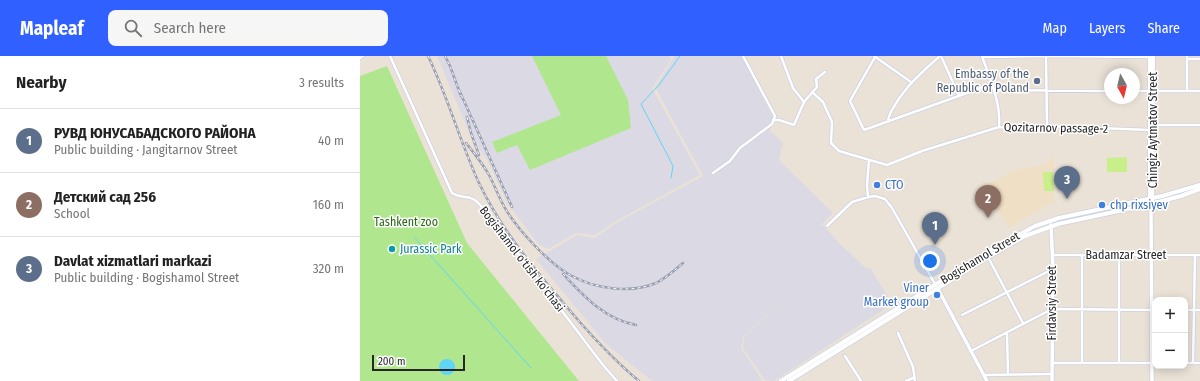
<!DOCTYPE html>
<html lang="en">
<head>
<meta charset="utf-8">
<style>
  body { margin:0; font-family:"Fira Sans Condensed",sans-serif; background:#f6f6f6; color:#222 }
  .controls { position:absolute; right:12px; bottom:12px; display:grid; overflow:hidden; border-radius:8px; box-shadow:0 2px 10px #0003 }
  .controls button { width:36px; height:36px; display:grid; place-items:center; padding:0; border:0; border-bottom:1px solid #e0e0e0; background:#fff; color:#222; font:20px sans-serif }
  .compass { position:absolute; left:744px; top:12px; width:36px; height:36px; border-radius:50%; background:#fff; box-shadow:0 2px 10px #0003; rotate:172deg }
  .scale { position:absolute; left:12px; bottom:10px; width:93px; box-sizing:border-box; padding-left:4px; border:2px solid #272727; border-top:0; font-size:11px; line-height:14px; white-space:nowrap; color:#272727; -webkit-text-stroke:3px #fff; paint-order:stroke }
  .you { position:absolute; left:570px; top:205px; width:14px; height:14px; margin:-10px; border:3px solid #fff; border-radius:50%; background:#1a73e8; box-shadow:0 0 0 6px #1a73e833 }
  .badge { display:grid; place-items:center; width:26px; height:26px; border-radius:50%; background:#3060ff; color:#fff; font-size:13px; font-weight:700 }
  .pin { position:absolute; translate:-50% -33px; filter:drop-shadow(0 1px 2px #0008) }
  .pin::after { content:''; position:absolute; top:21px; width:14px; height:12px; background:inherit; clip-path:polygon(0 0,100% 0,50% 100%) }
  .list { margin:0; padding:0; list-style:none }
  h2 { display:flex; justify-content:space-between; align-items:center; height:52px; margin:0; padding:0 16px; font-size:17px }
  h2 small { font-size:13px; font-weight:400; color:#767676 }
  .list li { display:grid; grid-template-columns:26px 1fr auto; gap:12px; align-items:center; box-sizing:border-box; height:64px; padding:0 16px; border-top:1px solid #e0e0e0 }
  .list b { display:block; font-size:15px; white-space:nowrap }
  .list p { margin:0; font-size:13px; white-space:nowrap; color:#767676 }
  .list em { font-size:13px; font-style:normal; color:#767676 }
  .icon { flex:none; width:22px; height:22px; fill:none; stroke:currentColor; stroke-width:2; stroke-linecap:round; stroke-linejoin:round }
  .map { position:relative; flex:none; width:840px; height:325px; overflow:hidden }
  header { display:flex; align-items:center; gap:24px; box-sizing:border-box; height:56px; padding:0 20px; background:#3060ff; color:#fff }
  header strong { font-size:19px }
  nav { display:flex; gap:22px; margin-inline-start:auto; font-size:14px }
  .search { width:280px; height:36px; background:#f6f6f6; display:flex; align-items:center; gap:10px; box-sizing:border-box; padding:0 14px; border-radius:8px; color:#767676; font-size:15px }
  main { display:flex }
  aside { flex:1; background:#fff }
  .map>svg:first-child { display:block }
</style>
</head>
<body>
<header>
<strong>Mapleaf</strong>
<div class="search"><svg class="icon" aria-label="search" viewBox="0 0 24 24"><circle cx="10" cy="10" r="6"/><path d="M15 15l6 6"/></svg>Search here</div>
<nav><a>Map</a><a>Layers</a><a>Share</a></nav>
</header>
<main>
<aside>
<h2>Nearby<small>3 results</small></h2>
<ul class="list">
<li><span class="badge" style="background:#5c6f8a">1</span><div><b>РУВД ЮНУСАБАДСКОГО РАЙОНА</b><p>Public building · Jangitarnov Street</p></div><em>40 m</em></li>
<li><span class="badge" style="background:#8d6e63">2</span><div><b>Детский сад 256</b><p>School</p></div><em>160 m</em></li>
<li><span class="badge" style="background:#5c6f8a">3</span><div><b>Davlat xizmatlari markazi</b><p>Public building · Bogishamol Street</p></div><em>320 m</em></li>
</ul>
</aside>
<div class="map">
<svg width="840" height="325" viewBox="0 0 840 325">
  <rect width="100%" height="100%" fill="#ebe2d7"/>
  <path fill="#dbd9e3" d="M77,0H309L311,4L292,32L340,119L256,165L235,179L216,177L188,193L179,189L147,147L127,103L112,83Z
    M315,0H381L413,62L410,75L423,86L419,104L473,157L462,168L482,190L383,281L381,292L402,324L399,325H292L246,288L176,203L217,179L235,182L256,167L343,120L295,31Z
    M482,190L506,212L511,213L532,248L414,325L405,324L383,292L384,281Z"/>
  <path fill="#efdfc4" d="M694,101V148H689L649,172L624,130L654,115L682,109Z"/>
  <path fill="#b0e78e" d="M172,0H246L268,44L271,72L170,114L157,89L137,97L132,86L201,59Z
    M27,10L107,187L219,325H0V20Z"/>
  <path fill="#c8ef89" d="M767,101V116H747V102Z
    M683,116H693L694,135H684Z"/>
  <path fill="#61d5f7" d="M79 311a8 8 0 1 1 16 0a8 8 0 1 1-16 0Z"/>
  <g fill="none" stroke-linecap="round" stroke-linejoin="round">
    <path stroke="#61d5f7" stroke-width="1" d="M311,122L313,110L281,48L299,29L320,0
      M55,182L171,312"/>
    <g stroke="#ccd1e2" stroke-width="4">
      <path id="minor" d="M30,0L92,137C101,143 105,139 113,143C120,146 129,161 135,167L243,309L257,325
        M421,0L433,32L444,46
        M514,0L551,26
        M581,0L599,40
        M622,0C630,23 641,46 639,71
        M686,0L687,70
        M827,0V35
        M515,1L490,45L504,74L632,28
        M623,1L686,0L790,1
        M0,2L3,0
        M827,3H840
        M774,35H840
        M452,36L463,46L472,66L471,87L479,95L527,109L562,95L639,71L655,72L687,70L790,74
        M634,36L640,34L750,35
        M413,64H419L434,69L444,46L457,31L456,23L465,16
        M528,66C528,59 532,54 535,49C547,29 563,15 580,0
        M793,69H840
        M353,117L370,105L380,92L412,68L415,60L383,0
        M508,141L507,129L509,104
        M467,170L492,146L508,141L515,140L525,143L532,152L575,228
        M693,199H840
        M722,199V307
        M759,199V307
        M628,201L663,267
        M825,254H840
        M602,259L693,213
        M647,276L648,318
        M538,277L553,311L555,325
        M611,295L692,253L795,254
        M485,300L501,325
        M692,307H795
        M825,307H840
        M833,307L835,199
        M624,319L692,318
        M546,325L553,322"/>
    </g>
    <g stroke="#ccd1e2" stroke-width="5">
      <path id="tertiary" d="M791,148L792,325
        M691,169L693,213L692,325
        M578,233L627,325"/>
    </g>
    <g stroke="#ccd1e2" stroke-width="5.5">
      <path id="secondary" d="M790,0V144
        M792,144L793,0
        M421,325L626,197L675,170L699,162L802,140L840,129
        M429,325L628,201L665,180L698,168L791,148L821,140L840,133"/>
    </g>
    <use href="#minor" stroke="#fff" stroke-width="2.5"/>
    <use href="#tertiary" stroke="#fff" stroke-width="3.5"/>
    <use href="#secondary" stroke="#fff" stroke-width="4"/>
    <g stroke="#9a9fb3" stroke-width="2.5">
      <path id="rail" d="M68,0C88,41 100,86 119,127C140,171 170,208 201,244C225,273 250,301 279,325
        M85,0L90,10L101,40
        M99,34L152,151
        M107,61L111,77L119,99
        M106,87C114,97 123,108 129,119C136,132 140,145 148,157C161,177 189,207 210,219C235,233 270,238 296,227C306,222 314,215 323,207
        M203,218C224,240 244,263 276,269"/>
    </g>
    <use href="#rail" stroke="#fff" stroke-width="1" stroke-dasharray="3" stroke-linecap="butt"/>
  </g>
  <circle fill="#5c6f8a" stroke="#fff" stroke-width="1.5" cx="677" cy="25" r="4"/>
  <g fill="#3f7fe0" stroke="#fff" stroke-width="1.5">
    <circle cx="517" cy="129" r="4"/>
    <circle cx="742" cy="149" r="4"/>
    <circle cx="577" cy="239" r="4"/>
  </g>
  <circle fill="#0f9aa8" stroke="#fff" stroke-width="1.5" cx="32" cy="193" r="4"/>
  <g text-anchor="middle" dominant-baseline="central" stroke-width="3" stroke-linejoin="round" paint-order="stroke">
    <g font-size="12" fill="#4e5e75" stroke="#fff" text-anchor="end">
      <text x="669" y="18">Embassy of the<tspan x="669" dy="14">Republic of Poland</tspan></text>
    </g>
    <g font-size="12" fill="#272727" stroke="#fff">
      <text transform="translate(696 72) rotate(1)">Qozitarnov passage-2</text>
      <text transform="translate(793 74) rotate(-90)">Chingiz Aytmatov Street</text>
      <text x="766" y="199">Badamzar Street</text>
      <text transform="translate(620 202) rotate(-31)">Bogishamol Street</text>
      <text transform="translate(162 203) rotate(52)">Bogishamol o'tish ko'chasi</text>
      <text transform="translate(692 247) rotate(-90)">Firdavsiy Street</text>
    </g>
    <g font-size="12" fill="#366cbe" stroke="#fff" text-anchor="start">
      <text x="525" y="129">СТО</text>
      <text x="750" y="149">chp rixsiyev</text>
      <text x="569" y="232" text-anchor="end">Viner<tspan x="569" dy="14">Market group</tspan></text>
    </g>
    <g font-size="12" fill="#296814" stroke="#fff">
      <text x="46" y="166">Tashkent zoo</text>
    </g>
    <g font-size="12" fill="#0d838f" stroke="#fff" text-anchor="start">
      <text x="40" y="193">Jurassic Park</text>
    </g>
  </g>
</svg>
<div class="controls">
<button>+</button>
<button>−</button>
</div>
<svg class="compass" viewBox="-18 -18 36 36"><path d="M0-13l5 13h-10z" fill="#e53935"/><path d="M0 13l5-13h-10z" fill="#767676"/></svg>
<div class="scale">200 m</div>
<div class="you"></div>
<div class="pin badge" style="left:575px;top:189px;background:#5c6f8a">1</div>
<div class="pin badge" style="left:628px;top:162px;background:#8d6e63">2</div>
<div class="pin badge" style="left:707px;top:143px;background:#5c6f8a">3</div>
</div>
</main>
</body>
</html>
